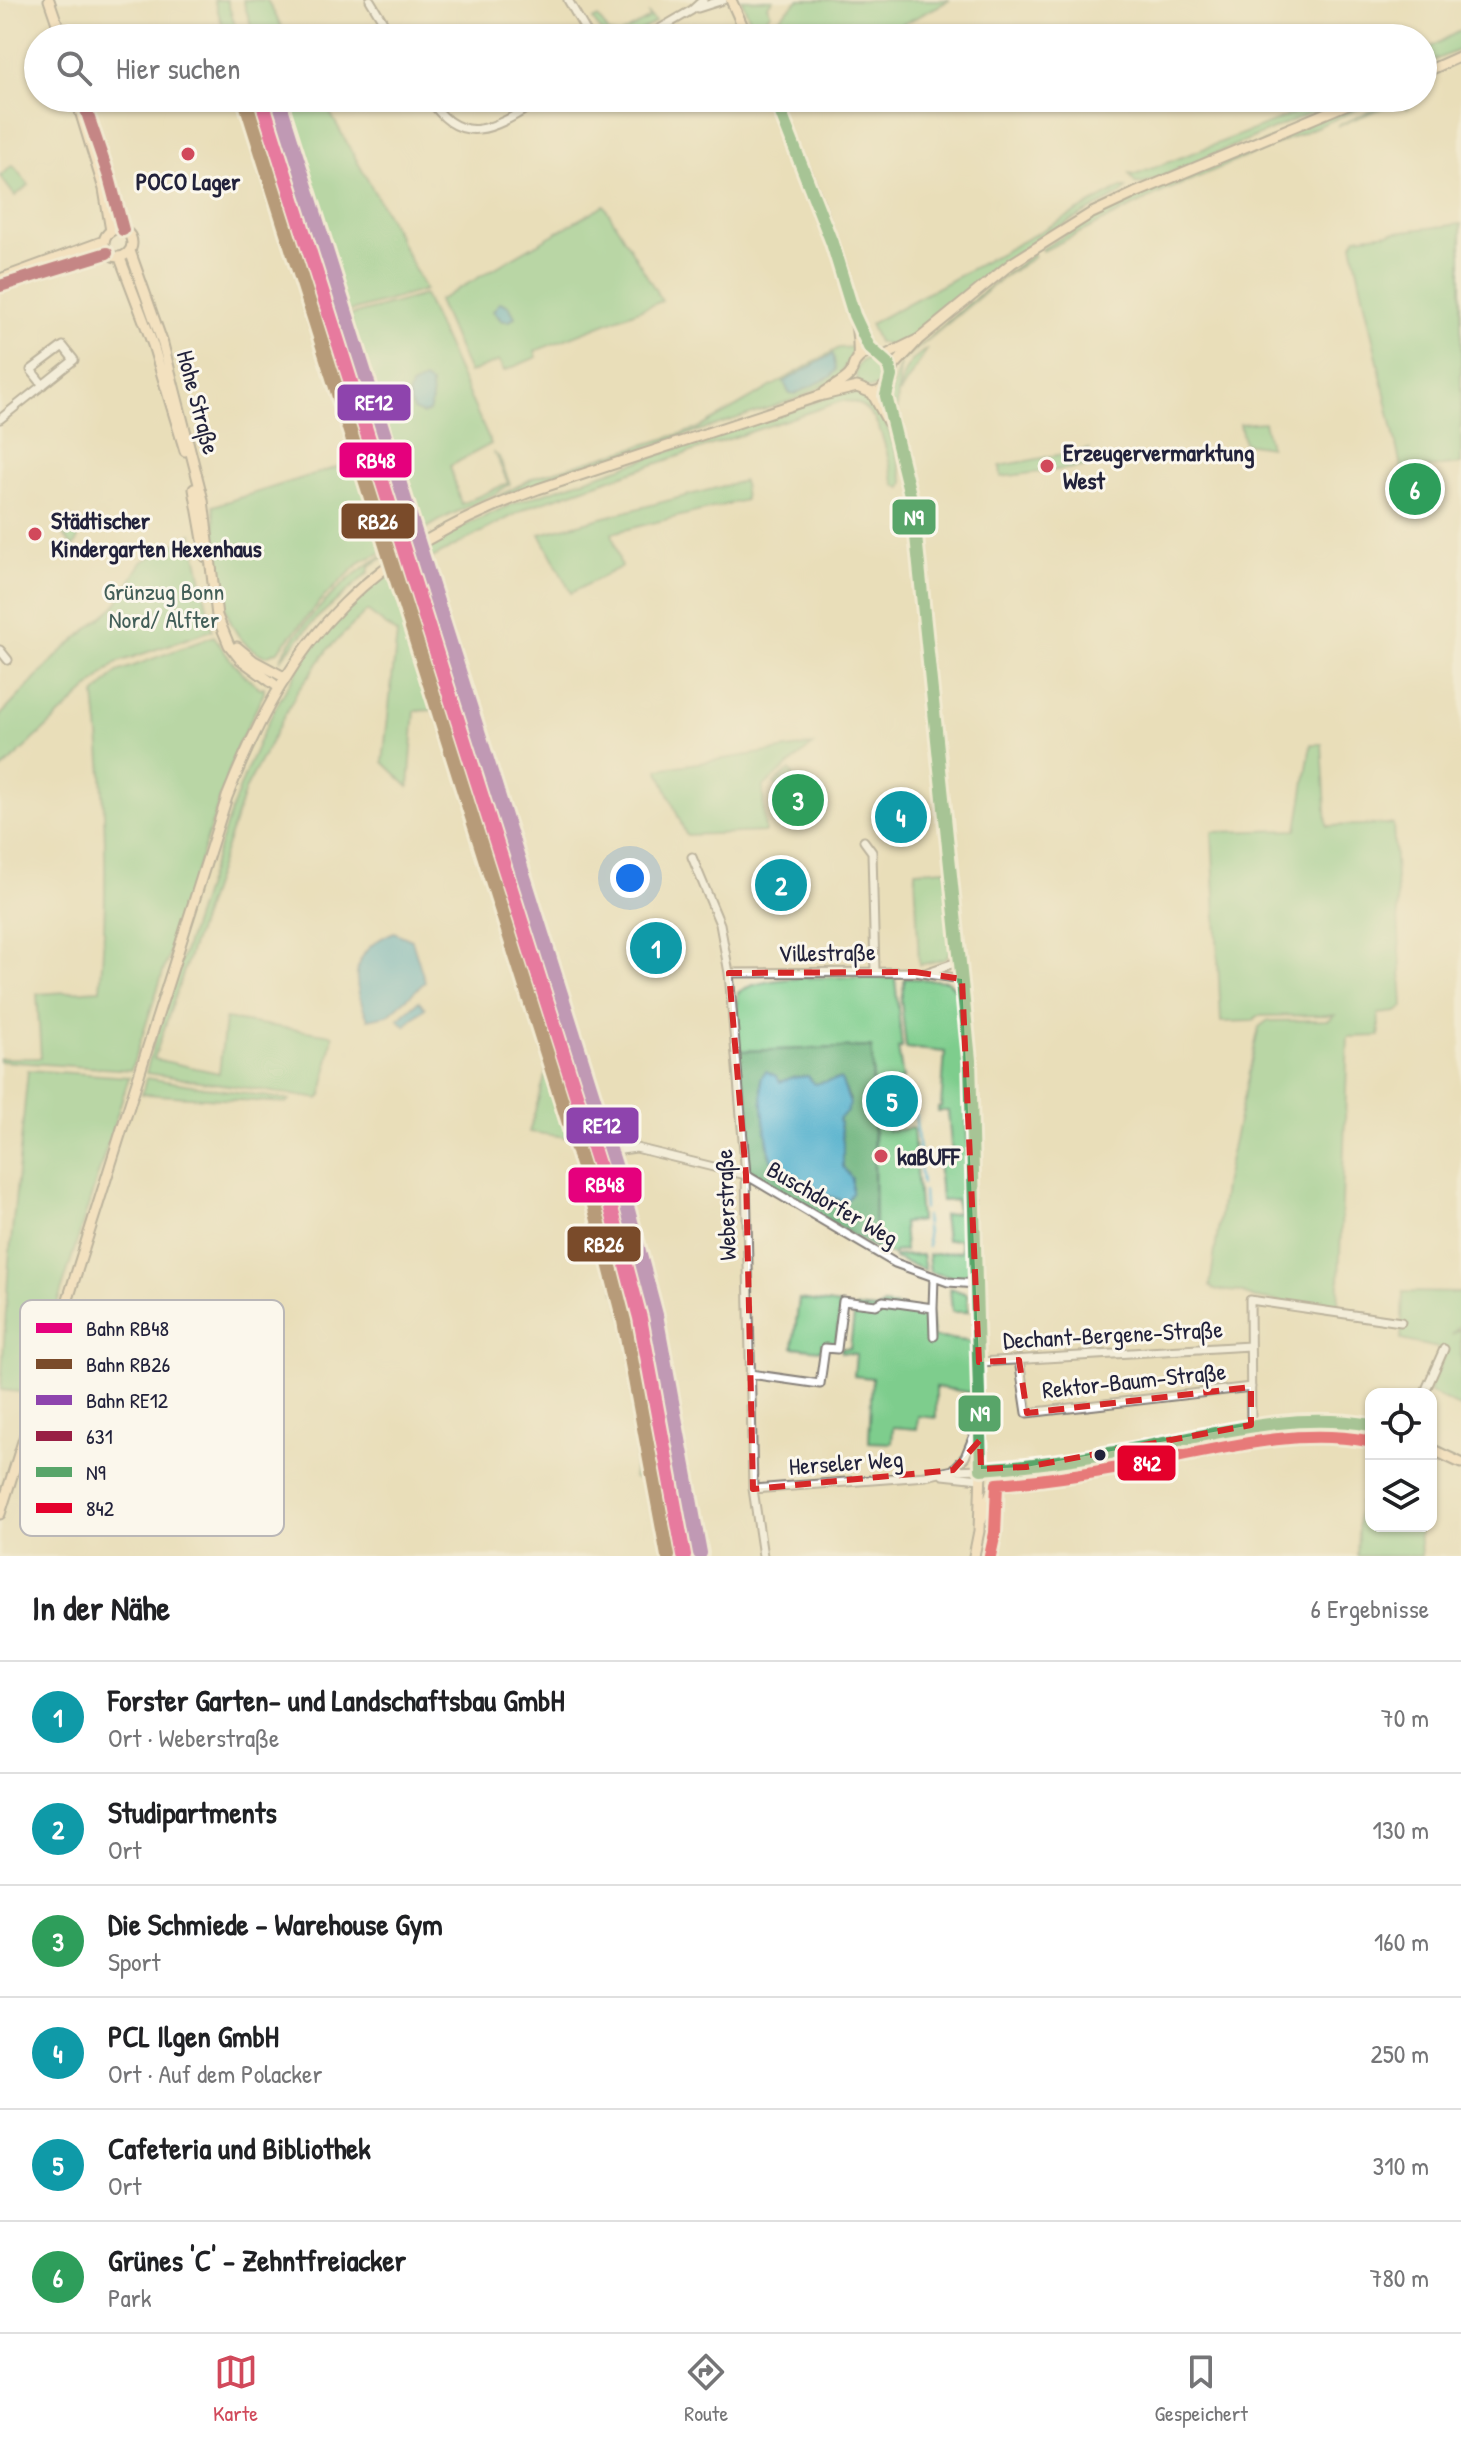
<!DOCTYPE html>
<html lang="de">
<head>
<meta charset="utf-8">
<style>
  body { margin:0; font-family:"Patrick Hand",sans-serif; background:#f2f2f2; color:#202124 }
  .controls { position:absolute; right:24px; bottom:24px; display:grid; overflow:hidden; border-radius:16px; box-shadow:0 2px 6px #0004 }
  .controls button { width:72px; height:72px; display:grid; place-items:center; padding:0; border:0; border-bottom:2px solid #e0e0e0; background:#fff; color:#202124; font:40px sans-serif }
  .you { position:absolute; left:630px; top:878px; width:28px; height:28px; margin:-20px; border:6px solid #fff; border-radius:50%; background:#1a73e8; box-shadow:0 0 0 12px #1a73e833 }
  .badge { display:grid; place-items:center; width:52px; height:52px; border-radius:50%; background:#d1495b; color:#fff; font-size:26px; font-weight:700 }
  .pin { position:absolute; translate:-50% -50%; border:4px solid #fff; box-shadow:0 2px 8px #0006 }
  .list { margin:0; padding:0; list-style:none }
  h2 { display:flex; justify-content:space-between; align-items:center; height:104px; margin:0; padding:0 32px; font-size:34px }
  h2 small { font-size:26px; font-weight:400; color:#757577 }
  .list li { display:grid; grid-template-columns:52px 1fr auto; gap:24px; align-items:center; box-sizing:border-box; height:112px; padding:0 32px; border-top:2px solid #e0e0e0 }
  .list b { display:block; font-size:30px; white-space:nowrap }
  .list p { margin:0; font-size:26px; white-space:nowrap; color:#757577 }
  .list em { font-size:26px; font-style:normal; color:#757577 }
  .icon { flex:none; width:44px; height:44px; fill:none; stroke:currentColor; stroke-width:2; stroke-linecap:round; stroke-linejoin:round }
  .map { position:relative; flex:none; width:1461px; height:1556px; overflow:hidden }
  .search { position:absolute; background:#fff; box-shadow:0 2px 6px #0004; left:24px; right:24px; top:24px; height:88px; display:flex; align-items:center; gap:20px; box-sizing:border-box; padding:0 28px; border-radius:44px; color:#757577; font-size:30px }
  .sheet { height:776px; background:#fff }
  nav { display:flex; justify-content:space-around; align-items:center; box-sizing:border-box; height:112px; border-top:2px solid #e0e0e0; background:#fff; font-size:22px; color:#757577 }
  nav a { display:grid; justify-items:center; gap:4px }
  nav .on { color:#d1495b }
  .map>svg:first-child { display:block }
</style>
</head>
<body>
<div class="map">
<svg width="1461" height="1556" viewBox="0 0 1461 1556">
  <rect width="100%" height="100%" fill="#fbf7ec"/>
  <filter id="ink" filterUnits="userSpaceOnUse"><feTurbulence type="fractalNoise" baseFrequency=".0125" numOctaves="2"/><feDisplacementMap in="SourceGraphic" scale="16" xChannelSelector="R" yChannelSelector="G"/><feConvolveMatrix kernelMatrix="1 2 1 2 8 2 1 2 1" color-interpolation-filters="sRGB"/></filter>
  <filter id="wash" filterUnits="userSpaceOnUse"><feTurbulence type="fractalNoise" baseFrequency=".006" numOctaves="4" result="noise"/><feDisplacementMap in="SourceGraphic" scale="32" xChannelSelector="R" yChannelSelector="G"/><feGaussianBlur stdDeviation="1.8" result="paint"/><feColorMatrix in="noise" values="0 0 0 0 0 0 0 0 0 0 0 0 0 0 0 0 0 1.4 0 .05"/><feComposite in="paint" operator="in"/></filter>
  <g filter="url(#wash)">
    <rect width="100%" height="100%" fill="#e9deb9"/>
    <path fill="#7ecd8d" stroke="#507864" stroke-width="2" d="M214,0H227L239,38H227Z
      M243,0H267L288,38H255Z
      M741,0H773L767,6L771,13L755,29Z
      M798,0H950L876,38H763L761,35Z
      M648,13L655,22L628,38H606L593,20L598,17L609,33L619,35L650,18Z
      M1461,30V49L1423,65V51Z
      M246,98H258L399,545L362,561L324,597L278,651L266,656C212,639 219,551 213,506L363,459Z
      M274,98H322L391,222L425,290L341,314Z
      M1327,98H1346L1144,184L1135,183L1129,174L1135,175L1276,121Z
      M1373,98H1385L1158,194L1043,251L1041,249C1145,186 1261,145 1373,98Z
      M1400,98H1414L1408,108L1393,104L1337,126Z
      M13,165L29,185L15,196L0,176Z
      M1120,188H1126L1123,193L1040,237L896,348L878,342L870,324Z
      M604,205L662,301L535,351L537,357L504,371L499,361L469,373L438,301Z
      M1461,224V464L1425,468L1423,513L1410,508L1352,244L1356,237Z
      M1032,254L1034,257L1002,278L904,360L967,304Z
      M424,295L491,444L450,466L461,504L508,483L495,454L499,457L510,484L495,494L446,517L410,538L345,317Z
      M855,347L839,378L799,398L495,498L535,477L697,429L839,348Z
      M928,348L900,393C902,371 909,360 928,348Z
      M856 373a15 15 0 1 1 30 0a15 15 0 1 1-30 0Z
      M900,364L897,409L914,484L889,397Z
      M845,392C887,393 894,450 904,482L902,488L895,485C886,456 883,400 842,401L531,506L421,564L415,553L448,533L512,504Z
      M1264,422L1270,447L1244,443L1240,424Z
      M1089,449V466L1001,477L1000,466Z
      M743,481L745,500L612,533L621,567L571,593L540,534Z
      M70,518L82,521L77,542L73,547L62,533L63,525Z
      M192,534L212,630L116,663L0,771V716L61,652L115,606L142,562Z
      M391,553L370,566L368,573L317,618L280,660C295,628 357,563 391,553Z
      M403,561L450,709L415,711L409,787L383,762L397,634L367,611L329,648L297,692L246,788L154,1059L219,1073L225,1019L333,1035L322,1096L319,1099L146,1073C158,1022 178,972 194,922C226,825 255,722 319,640C343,609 373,585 403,561Z
      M214,636C226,655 241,675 260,688L264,687V693L236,750L131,1070L0,1061V1058H41L37,994L100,990C109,891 106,794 95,695L117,672Z
      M475,739H494V799Z
      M1311,744H1322L1327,826L1393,824L1403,1007L1397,1012L1378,1014L1380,1036L1348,1037L1338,1310L1255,1298L1241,1292L1215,1290L1210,1286L1225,1180L1259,1027L1267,1021L1329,1020L1335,1015L1257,1016L1253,1021L1221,1022L1212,832L1297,830Z
      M813,745L763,787L765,832L686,835L658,769Z
      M790,770L797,780L781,793L774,783Z
      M946,869L953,945L946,959L919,965L915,871Z
      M895,978L902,1048H898L903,1079L874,1090L871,1047L738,1051L736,1022L738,993C761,972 861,978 895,978Z
      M905,978L948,981L957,991L964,1059L973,1262L968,1274L959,1279L930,1272L928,1255L961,1251L960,1239L946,1240L943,1215L957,1213L956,1200L941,1201L938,1159L952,1157L948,1111H938V1107H941L945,1052L906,1048L901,1000Z
      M554,1045L582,1127L579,1139L529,1132Z
      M28,1070L129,1077L29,1393L1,1390L9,1262Z
      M146,1078L289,1100L286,1103L142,1094Z
      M877,1095L888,1131L913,1128L920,1221L903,1223L905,1251L894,1252L893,1255L875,1249L874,1097Z
      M579,1153L598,1207L623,1295L614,1292V1276L596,1209L592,1208L579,1173Z
      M922,1255L925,1270L894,1258L895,1256Z
      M950,1288L967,1294L968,1312H952Z
      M1403,1292L1461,1293V1325L1451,1335L1461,1329V1408L1428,1392L1447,1350L1401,1340Z
      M618,1294L626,1304C632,1333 666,1460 649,1480L633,1478L643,1399Z
      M799,1299L840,1305L836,1344L822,1343L821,1350L793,1347Z
      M884,1305L930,1312L933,1337L973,1342V1358L969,1361L974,1365L973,1393L936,1387V1418L918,1416L917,1429L893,1427L892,1443L869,1442L872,1378L854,1376L856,1354L841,1352V1348H850L855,1308L877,1310Z
      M1359,1503L1371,1504V1526H1419L1421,1556H1357Z"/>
    <path fill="#66b078" stroke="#44695a" stroke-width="2" fill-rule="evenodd" d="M872,1047L875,1249L750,1173L738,1051ZM776,1076L780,1082L791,1078L808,1076L814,1084L840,1079L850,1100L839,1119L843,1143V1167L852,1179V1193L841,1201L786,1172L769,1155L762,1090Z"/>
    <path fill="#4daecc" stroke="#386884" stroke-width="2" d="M500,302L509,306L515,317L510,321H502L493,311Z
      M833,354L836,370L831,377L795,394L789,393L784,382Z
      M424,380L431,384L432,401L429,412L423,414L413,410L408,396L411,386Z
      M394,932L412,940L425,982L388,1015L368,1019C350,981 350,950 394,932Z
      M419,1001L425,1008L405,1026L398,1019Z
      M766,1071L776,1076L780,1082L791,1078L808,1076L814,1084L840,1079L842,1082L850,1104L847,1112L839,1119L843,1143V1167L852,1179V1193L847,1200C830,1202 785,1171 771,1159L764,1120L761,1077Z"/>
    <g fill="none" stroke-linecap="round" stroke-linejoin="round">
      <path stroke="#4daecc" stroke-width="2" d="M913,1092L922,1184
        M923,1191L924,1209
        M925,1216L928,1247"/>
    </g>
  </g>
  <g filter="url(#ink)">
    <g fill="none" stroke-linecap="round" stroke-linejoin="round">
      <g stroke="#86807a" stroke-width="11">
        <path id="street" d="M370,0L393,38
          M568,0L590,38
          M698,8L723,0
          M644,38L692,10L703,0
          M429,98C463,154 502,123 544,98
          M0,419C25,399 49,380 74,360L63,346L31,370L43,385
          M0,650L8,660
          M864,841L872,852L875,971
          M692,857L720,924L729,973L746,1175L753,1489L763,1556
          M928,972L960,961
          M729,973L915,972L962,979
          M621,1150L636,1148L746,1175L895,1263L948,1282L977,1284
          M933,1308L934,1336
          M1019,1360L1027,1413L1251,1387
          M979,1362L1250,1346
          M750,1374L820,1384L825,1348L837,1349L843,1301L876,1305L883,1301L933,1308L934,1277
          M1424,1394L1444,1349
          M1251,1425L1250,1300L1401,1322
          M953,1470L965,1457L978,1426
          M943,1475L980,1479
          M753,1489L926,1476L953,1470L981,1469"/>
      </g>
      <g stroke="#86807a" stroke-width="13">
        <path id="secondary" d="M49,0L62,38
          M731,0L748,38
          M1423,73L1461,56
          M76,98L104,189L111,231
          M82,98L109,177L123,230
          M775,98C801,157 863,297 858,358
          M104 243a14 14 0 1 1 28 0a14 14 0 1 1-28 0Z
          M130,251L163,344L203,500L217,616L229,645L240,659L278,687
          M120,258L153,345L185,451
          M0,279L104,241
          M0,286L107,253
          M858,324L869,347L877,354
          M882,357L919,339L1012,263L1090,214L1135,193L1362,98
          M887,386L893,432L907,479L915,523L970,1060L981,1469L979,1531L974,1556
          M825,392C832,387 847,380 851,373C853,369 853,364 856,361C869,344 890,358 891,376
          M872,393L888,422
          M194,489L206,557
          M237,647L254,661L284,677
          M1431,1449L1461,1463
          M981,1469C1043,1466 1103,1455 1164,1443C1233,1429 1301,1409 1371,1425
          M0,1514L227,797C292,632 370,550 538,489L819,396L857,387L872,393L880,391L889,381L895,365L919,339
          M982,1519L992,1489L1008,1475"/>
      </g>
      <use href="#street" stroke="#fff" stroke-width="7"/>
      <use href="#secondary" stroke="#fee4c6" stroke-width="9"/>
      <g stroke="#fbf7ec" stroke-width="18">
        <path id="bus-1" d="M82,98L109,177L123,230
          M0,286L107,253"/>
      </g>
      <g stroke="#fbf7ec" stroke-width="18">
        <path id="bus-2" d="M775,98L832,243L854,315L869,347L889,365L891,376L886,396L913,507L970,1060L981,1469C1043,1465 1103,1455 1164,1443C1234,1429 1300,1413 1371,1425"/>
      </g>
      <g stroke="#fbf7ec" stroke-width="18">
        <path id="bus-3" d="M990,1556L995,1533L997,1484C1054,1480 1111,1470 1167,1459C1235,1445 1299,1429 1368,1441"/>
      </g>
      <use href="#bus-1" stroke="#991f44" stroke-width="12"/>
      <use href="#bus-2" stroke="#58a569" stroke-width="12"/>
      <use href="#bus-3" stroke="#e4002b" stroke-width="12"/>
      <g stroke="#fbf7ec" stroke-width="20">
        <path id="rail-1" d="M261,98L606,1189L640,1318L684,1556"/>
      </g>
      <g stroke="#fbf7ec" stroke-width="20">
        <path id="rail-2" d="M246,103L591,1193L624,1321L668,1556"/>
      </g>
      <g stroke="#fbf7ec" stroke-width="20">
        <path id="rail-3" d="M278,98L621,1184L656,1315L700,1553"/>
      </g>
      <use href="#rail-1" stroke="#e5007d" stroke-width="14"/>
      <use href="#rail-2" stroke="#7a4b2a" stroke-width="14"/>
      <use href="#rail-3" stroke="#8e44ad" stroke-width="14"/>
    </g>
  </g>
  <path d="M0 0H1461V1556H0ZM915,972L962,979L979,1362L1019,1360L1027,1413L1251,1387V1425L1026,1467L981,1469L980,1440L953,1470L753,1489L746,1175L729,973Z" fill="#e9deb9" fill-opacity=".55" fill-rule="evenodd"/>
  <path fill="none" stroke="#d62828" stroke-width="6" stroke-dasharray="16 10" stroke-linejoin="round" d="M915,972L962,979L979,1362L1019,1360L1027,1413L1251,1387V1425L1026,1467L981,1469L980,1440L953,1470L753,1489L746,1175L729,973Z"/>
  <g fill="#d1495b" stroke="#fbf7ec" stroke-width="3">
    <circle cx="188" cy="154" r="8"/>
    <circle cx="1047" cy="466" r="8"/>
    <circle cx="35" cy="534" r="8"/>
    <circle cx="881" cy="1156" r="8"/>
  </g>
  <circle fill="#22223b" stroke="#fbf7ec" stroke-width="3" cx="1100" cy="1455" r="7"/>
  <g text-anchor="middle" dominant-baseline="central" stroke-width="6" stroke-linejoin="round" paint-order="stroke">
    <g font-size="24" font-weight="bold" fill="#22223b" stroke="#fbf7ec" text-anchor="start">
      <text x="188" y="181" text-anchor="middle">POCO Lager</text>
      <text x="1063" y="452">Erzeugervermarktung<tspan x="1063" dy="28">West</tspan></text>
      <text x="51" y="520">Städtischer<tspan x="51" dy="28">Kindergarten Hexenhaus</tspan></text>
      <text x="897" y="1156">kaBUFF</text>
    </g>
    <g font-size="24" fill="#22223b" stroke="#fbf7ec">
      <text transform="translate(199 402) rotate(75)">Hohe Straße</text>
      <text transform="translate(827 952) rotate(-1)">Villestraße</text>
      <text transform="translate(833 1203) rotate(30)">Buschdorfer Weg</text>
      <text transform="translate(725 1205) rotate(-92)">Weberstraße</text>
      <text transform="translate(1113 1334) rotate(-3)">Dechant-Bergene-Straße</text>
      <text transform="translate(1134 1380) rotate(-6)">Rektor-Baum-Straße</text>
      <text transform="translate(846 1462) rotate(-4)">Herseler Weg</text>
    </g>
    <g font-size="24" fill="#425e58" stroke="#fbf7ec">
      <text x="164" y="591">Grünzug Bonn<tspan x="164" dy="28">Nord/ Alfter</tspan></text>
    </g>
  </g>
  <rect x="20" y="1300" width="264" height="236" rx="12" fill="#fbf7ec" stroke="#bab7b7" stroke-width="2"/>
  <rect x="36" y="1323" width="36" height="10" fill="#e5007d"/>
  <rect x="36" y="1359" width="36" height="10" fill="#7a4b2a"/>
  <rect x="36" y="1395" width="36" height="10" fill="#8e44ad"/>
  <rect x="36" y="1431" width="36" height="10" fill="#991f44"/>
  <rect x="36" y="1467" width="36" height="10" fill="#58a569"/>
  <rect x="36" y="1503" width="36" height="10" fill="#e4002b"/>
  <g font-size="22" fill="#22223b">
    <text x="86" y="1336">Bahn RB48</text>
    <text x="86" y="1372">Bahn RB26</text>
    <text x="86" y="1408">Bahn RE12</text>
    <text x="86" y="1444">631</text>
    <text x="86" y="1480">N9</text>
    <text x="86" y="1516">842</text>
  </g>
  <g stroke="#fbf7ec" stroke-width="3">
    <rect x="336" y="383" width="76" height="39" rx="8" fill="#8e44ad"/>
    <rect x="338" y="441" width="75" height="38" rx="8" fill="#e5007d"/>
    <rect x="891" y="498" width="46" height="38" rx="8" fill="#58a569"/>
    <rect x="340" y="502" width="76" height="38" rx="8" fill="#7a4b2a"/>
    <rect x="565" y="1106" width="75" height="39" rx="8" fill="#8e44ad"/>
    <rect x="567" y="1166" width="76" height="38" rx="8" fill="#e5007d"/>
    <rect x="566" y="1225" width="76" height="38" rx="8" fill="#7a4b2a"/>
    <rect x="957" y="1394" width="45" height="39" rx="8" fill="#58a569"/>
    <rect x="1116" y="1444" width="61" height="38" rx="8" fill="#e4002b"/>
  </g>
  <g font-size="22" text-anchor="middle" font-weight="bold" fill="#fff">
    <text x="374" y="410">RE12</text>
    <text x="376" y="468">RB48</text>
    <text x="914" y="525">N9</text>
    <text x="378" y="529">RB26</text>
    <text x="602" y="1133">RE12</text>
    <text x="605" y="1192">RB48</text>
    <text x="604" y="1252">RB26</text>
    <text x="980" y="1421">N9</text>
    <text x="1147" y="1471">842</text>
  </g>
</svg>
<div class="controls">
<button><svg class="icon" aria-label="locate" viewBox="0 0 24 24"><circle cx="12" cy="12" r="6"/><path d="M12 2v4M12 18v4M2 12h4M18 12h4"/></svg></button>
<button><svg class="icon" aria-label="layers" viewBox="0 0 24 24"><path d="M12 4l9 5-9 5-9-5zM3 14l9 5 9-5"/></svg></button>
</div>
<div class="you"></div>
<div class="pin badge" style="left:656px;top:948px;background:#0f9aa8">1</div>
<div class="pin badge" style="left:781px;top:885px;background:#0f9aa8">2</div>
<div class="pin badge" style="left:798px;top:800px;background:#2e9e5b">3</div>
<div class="pin badge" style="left:901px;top:817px;background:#0f9aa8">4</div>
<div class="pin badge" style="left:892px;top:1101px;background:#0f9aa8">5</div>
<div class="pin badge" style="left:1415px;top:489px;background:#2e9e5b">6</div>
<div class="search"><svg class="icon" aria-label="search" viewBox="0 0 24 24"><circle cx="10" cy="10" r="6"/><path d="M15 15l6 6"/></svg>Hier suchen</div>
</div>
<section class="sheet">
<h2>In der Nähe<small>6 Ergebnisse</small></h2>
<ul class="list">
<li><span class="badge" style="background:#0f9aa8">1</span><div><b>Forster Garten- und Landschaftsbau GmbH</b><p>Ort · Weberstraße</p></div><em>70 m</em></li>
<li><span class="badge" style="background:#0f9aa8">2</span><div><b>Studipartments</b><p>Ort</p></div><em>130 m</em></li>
<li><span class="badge" style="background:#2e9e5b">3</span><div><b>Die Schmiede - Warehouse Gym</b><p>Sport</p></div><em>160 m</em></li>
<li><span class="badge" style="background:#0f9aa8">4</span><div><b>PCL Ilgen GmbH</b><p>Ort · Auf dem Polacker</p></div><em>250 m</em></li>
<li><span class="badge" style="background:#0f9aa8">5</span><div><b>Cafeteria und Bibliothek</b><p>Ort</p></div><em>310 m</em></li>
<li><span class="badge" style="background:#2e9e5b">6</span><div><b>Grünes 'C' - Zehntfreiacker</b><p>Park</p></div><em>780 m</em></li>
</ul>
</section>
<nav>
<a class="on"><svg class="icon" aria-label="map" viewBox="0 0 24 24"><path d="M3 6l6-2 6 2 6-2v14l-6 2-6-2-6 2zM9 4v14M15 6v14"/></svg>Karte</a>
<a><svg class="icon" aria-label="directions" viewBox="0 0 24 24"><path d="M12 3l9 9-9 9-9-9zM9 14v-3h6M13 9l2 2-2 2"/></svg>Route</a>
<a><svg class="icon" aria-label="saved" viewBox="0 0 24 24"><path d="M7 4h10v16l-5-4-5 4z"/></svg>Gespeichert</a>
</nav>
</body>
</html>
